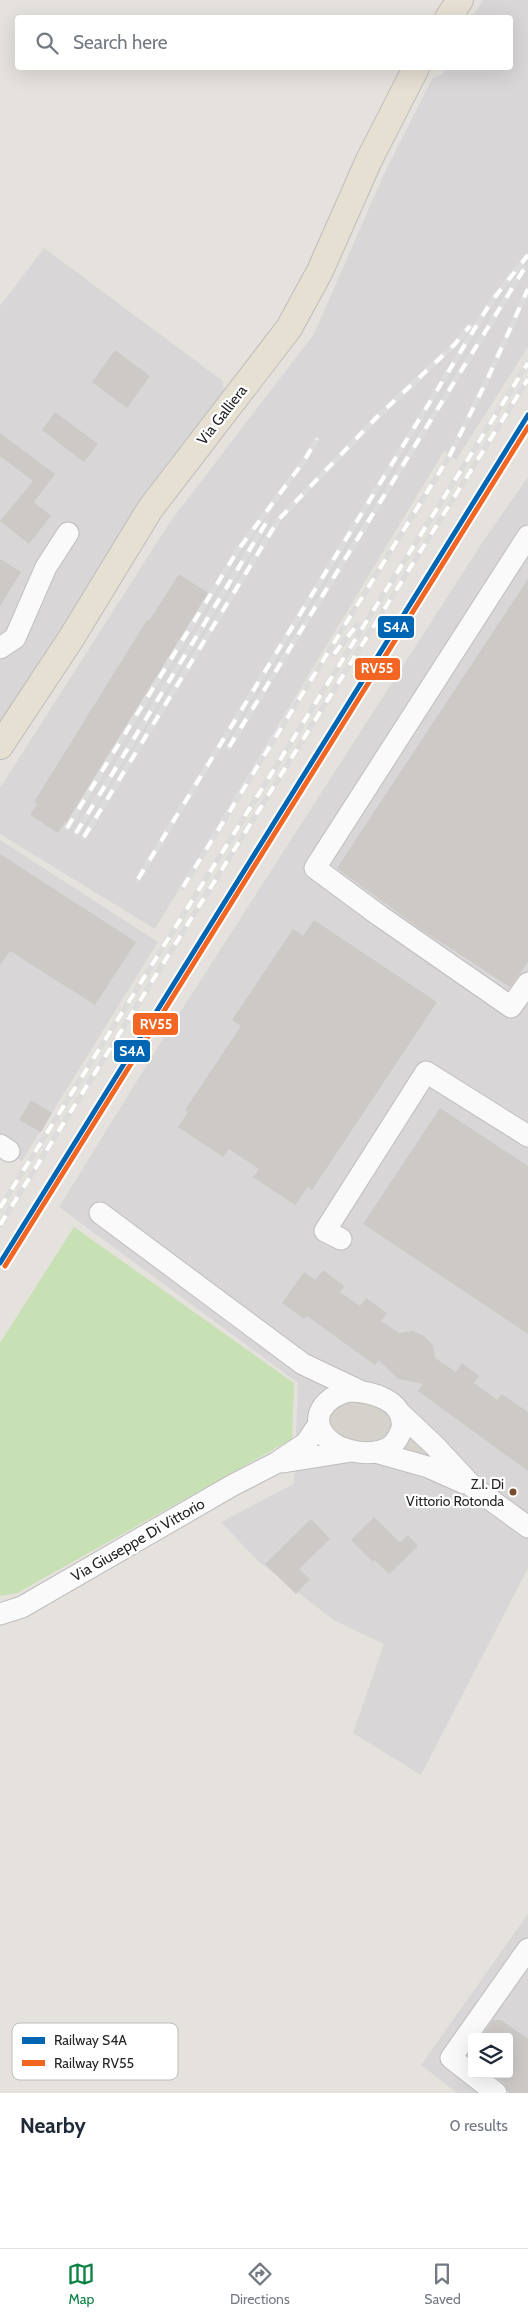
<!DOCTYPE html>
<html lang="en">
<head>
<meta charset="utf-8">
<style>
  body { margin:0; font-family:Cabin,sans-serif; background:#f2f2f3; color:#1f2937 }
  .controls { position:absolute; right:15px; bottom:15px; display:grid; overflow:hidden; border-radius:5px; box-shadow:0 5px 20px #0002 }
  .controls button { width:45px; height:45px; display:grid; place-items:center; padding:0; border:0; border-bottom:1px solid #e0e1e3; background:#fff; color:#1f2937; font:25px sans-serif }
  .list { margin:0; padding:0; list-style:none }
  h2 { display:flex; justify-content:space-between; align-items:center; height:65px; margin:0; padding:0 20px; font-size:21px }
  h2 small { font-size:16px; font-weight:400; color:#747a83 }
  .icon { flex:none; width:28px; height:28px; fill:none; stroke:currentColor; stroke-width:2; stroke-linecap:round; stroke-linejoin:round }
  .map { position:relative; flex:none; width:528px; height:2093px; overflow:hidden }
  .search { position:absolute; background:#fff; box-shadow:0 5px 20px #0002; left:15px; right:15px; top:15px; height:55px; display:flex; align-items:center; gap:12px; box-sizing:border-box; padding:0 18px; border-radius:5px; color:#747a83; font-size:19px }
  .sheet { height:155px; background:#fff }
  nav { display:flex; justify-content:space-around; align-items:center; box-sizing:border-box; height:70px; border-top:1px solid #e0e1e3; background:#fff; font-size:14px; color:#747a83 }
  nav a { display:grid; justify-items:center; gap:2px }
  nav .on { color:#0b8043 }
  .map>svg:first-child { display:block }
</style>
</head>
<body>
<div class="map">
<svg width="528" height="2093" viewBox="0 0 528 2093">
  <rect width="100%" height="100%" fill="#e5e1dc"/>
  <path fill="#d9d6d8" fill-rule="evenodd" d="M483,0H528V347L456,460L444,451L155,929L0,834V788L170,522L314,334L384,174L431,81L433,78L442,75L446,68H510V18L472,17Z
    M44,248L223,381L224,405L0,735V306Z
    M528,477V1568L421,1775L353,1733L384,1644L332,1619L257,1560L221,1522L294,1484L298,1383L59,1207L166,1034L482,543Z
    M0,840L158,942L22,1161L0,1146Z
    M528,1914V2093H457L421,2065ZM472,2037H509V2074H472Z"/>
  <path fill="#c7e0b4" d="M74,1227L294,1383L292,1439L17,1593L0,1596V1343Z"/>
  <path fill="#d5d1cb" d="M358,1400L384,1408L392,1417L393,1426L386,1438L361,1447L334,1433L329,1423V1415L333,1409L348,1401Z
    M411,1433L449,1469L400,1452Z"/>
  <path fill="#ccc9c6" d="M115,350L150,376L127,408L92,382Z
    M55,412L98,444L84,462L42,430Z
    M0,433L55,474L34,502L51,516L29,544L0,521L33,481L0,456Z
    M0,559L21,572L0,606Z
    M179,574L208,593L66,823L65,822L58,833L30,815L37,804L34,802L147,620L149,621Z
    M528,579V962L510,987L419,928L337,868Z
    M0,854L136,942L95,1005L10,951L0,965Z
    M314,920L437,1002L312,1190L308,1187L295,1205L253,1177L259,1169L229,1149L223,1157L178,1127L188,1112L185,1110L241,1026L232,1020L293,929L303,936Z
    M31,1100L52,1113L41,1132L19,1120Z
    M440,1108L528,1166V1334L363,1224Z
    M323,1270L344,1286L340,1292L360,1306L366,1298L387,1313L381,1321L399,1333L413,1331L424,1336L433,1345L435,1358L456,1372L462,1363L479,1376L474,1383L497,1400L502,1394L528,1412V1471L418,1391L423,1384L398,1379L379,1360L375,1365L307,1316L304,1319L282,1303L304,1272L315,1280Z
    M374,1517L400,1543L408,1535L418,1546L389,1574L375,1560L373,1562L351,1540Z
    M311,1519L330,1539L299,1569L310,1579L296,1594L265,1564Z
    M493,2020H501L528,2039V2093H509L504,2083L492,2074H509V2037H481Z"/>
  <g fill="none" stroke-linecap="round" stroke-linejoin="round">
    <g stroke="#bebdbe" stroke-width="23">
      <path id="minor" d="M528,536L315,868L380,916L511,1007L528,983
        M0,648L15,638L46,567L68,533
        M0,1145L9,1151
        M100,1213L303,1364L360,1391
        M341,1239L325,1231L426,1072L528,1136
        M349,1391C370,1391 406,1400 402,1428C400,1435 396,1442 390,1447C374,1457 343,1453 329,1440C306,1419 325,1396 349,1391Z
        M400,1413L435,1446L473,1487L528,1527
        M375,1452L428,1467L464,1483
        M283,1462L352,1451
        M0,1614L22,1607L233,1485L276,1463L306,1443L319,1424
        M496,2093L451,2058L528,1949"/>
    </g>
    <g stroke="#bebdbb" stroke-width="28">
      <path id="major" d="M448,18L460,0
        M0,746L72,637L150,509L289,328L320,271L369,160L416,68"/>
    </g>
    <use href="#minor" stroke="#fbfafa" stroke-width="21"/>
    <use href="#major" stroke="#e5e0d2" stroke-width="26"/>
    <g stroke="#dcdcdd" stroke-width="5.5">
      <path id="rail" d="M334,654L357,625
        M229,747L524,269
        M67,828L238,550L304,461L317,439
        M76,833L266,523
        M84,837L279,519L376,418L454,345L470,326
        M138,879L491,302L528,255
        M183,887L450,455L487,380L528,289
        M0,1208L528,363
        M0,1225L528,379"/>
    </g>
    <use href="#rail" stroke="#fff" stroke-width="4" stroke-dasharray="11" stroke-linecap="butt"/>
    <g stroke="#fff" stroke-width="9">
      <path id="rail-1" d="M0,1263L528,415"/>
    </g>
    <g stroke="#fff" stroke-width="9">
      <path id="rail-2" d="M5,1266L528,427"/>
    </g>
    <use href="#rail-1" stroke="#0066b3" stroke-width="5"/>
    <use href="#rail-2" stroke="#f26522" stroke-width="5"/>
  </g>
  <circle fill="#7a4b2a" stroke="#fff" stroke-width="2" cx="513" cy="1492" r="4.5"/>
  <g text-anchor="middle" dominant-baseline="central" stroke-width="4.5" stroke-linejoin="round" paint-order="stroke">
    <g font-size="14" fill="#262626" stroke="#fff" text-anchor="end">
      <text x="504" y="1484">Z.I. Di<tspan x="504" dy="17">Vittorio Rotonda</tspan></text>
    </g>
    <g font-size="15" fill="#262626" stroke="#fff">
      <text transform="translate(222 415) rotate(-52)">Via Galliera</text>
      <text transform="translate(138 1540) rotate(-30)">Via Giuseppe Di Vittorio</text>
    </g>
  </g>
  <rect x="12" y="2023" width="166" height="57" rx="8" fill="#fff" stroke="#bebebe" stroke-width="1"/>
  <rect x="22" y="2037" width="23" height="7" fill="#0066b3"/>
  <rect x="22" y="2060" width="23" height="6" fill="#f26522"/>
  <g font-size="14" fill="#262626">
    <text x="54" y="2045">Railway S4A</text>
    <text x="54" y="2068">Railway RV55</text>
  </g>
  <g stroke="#fff" stroke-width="2">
    <rect x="377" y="615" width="38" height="24" rx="5" fill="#0066b3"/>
    <rect x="354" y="657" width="47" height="24" rx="5" fill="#f26522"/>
    <rect x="132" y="1012" width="47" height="24" rx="5" fill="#f26522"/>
    <rect x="113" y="1039" width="38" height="24" rx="5" fill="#0066b3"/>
  </g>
  <g font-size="14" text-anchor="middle" font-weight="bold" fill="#fff">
    <text x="396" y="632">S4A</text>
    <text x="377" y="673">RV55</text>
    <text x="156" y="1029">RV55</text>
    <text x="132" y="1056">S4A</text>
  </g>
</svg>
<div class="controls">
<button><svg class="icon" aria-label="layers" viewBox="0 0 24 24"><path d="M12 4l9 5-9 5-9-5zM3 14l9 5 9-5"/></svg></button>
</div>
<div class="search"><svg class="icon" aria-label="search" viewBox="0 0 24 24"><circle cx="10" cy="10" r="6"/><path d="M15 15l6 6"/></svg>Search here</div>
</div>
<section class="sheet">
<h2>Nearby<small>0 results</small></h2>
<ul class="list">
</ul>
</section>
<nav>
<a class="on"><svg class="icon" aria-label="map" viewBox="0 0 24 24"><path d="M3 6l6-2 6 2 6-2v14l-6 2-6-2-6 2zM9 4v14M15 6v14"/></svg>Map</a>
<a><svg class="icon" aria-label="directions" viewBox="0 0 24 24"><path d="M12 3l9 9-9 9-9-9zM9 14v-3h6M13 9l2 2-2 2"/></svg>Directions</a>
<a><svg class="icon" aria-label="saved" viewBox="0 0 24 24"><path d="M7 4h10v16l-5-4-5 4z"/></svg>Saved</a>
</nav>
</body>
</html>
